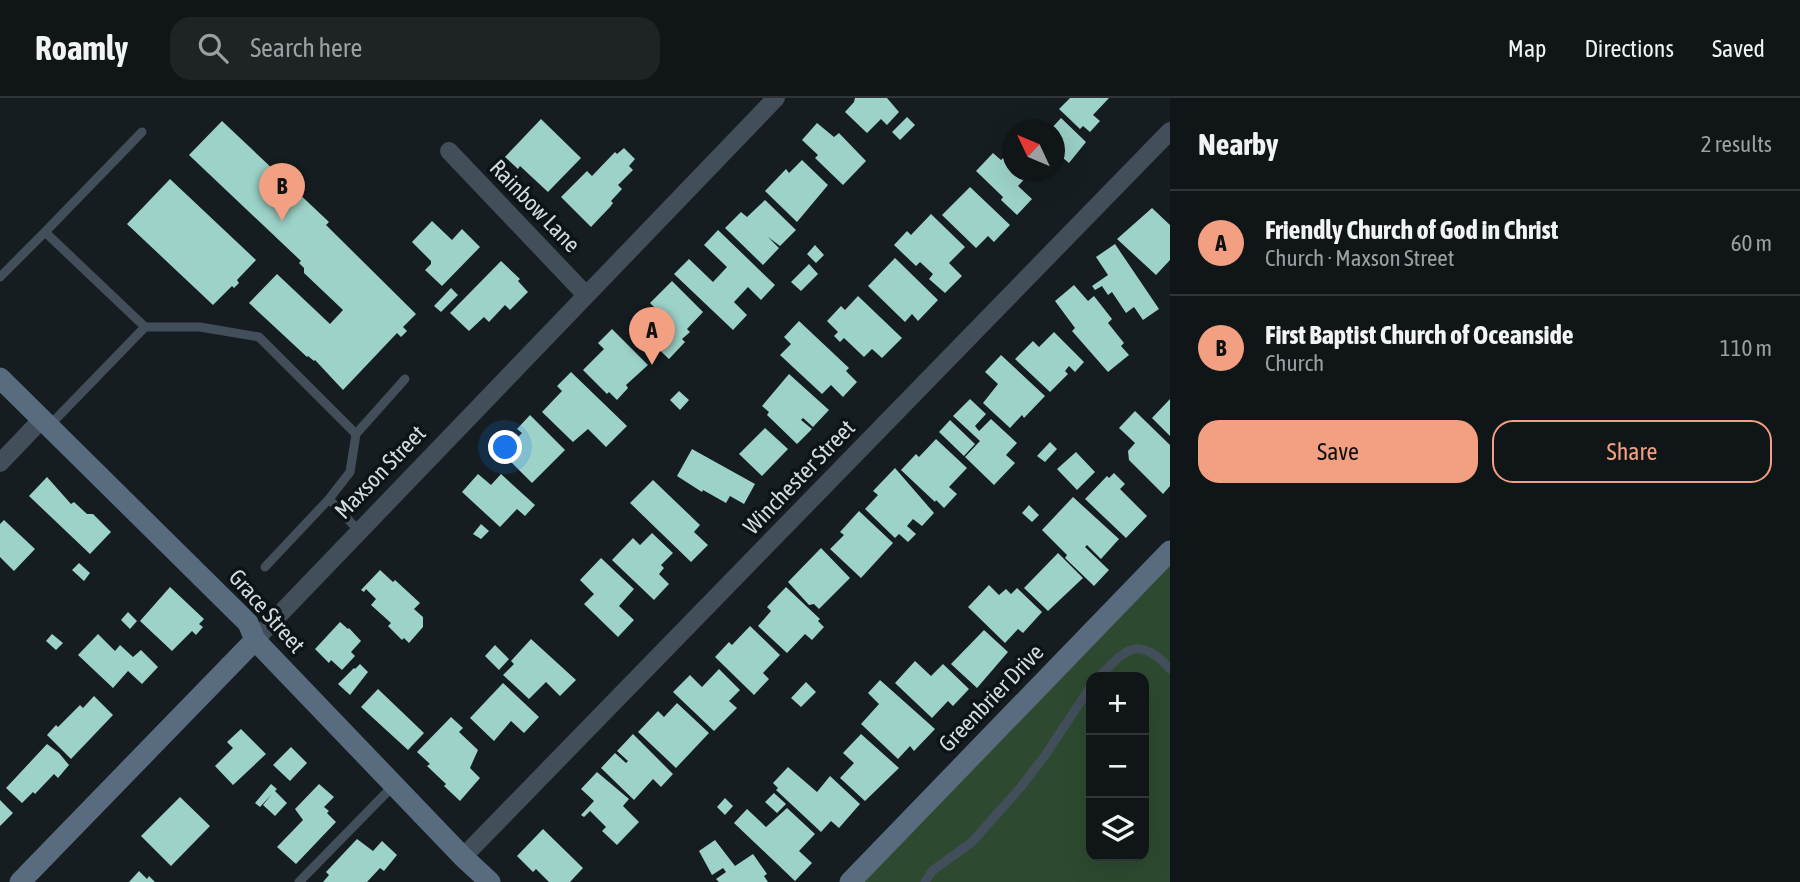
<!DOCTYPE html>
<html lang="en">
<head>
<meta charset="utf-8">
<style>
  body { margin:0; font-family:"Asap Condensed",sans-serif; background:#1e2325; color:#f1f3f6 }
  .controls { position:absolute; right:21px; bottom:21px; display:grid; overflow:hidden; border-radius:14px; box-shadow:0 7px 28px #0002 }
  .controls button { width:63px; height:63px; display:grid; place-items:center; padding:0; border:0; border-bottom:2px solid #303537; background:#101618; color:#f1f3f6; font:35px sans-serif }
  .compass { position:absolute; left:1002px; top:21px; width:63px; height:63px; border-radius:50%; background:#101618; box-shadow:0 7px 28px #0002; rotate:314deg }
  .you { position:absolute; left:506px; top:350px; width:24px; height:24px; margin:-18px; border:5px solid #fff; border-radius:50%; background:#1a73e8; box-shadow:0 0 0 10px #1a73e833 }
  .badge { display:grid; place-items:center; width:46px; height:46px; border-radius:50%; background:#f2a081; color:#111; font-size:23px; font-weight:700 }
  .pin { position:absolute; translate:-50% -58px; filter:drop-shadow(0 2px 4px #0008) }
  .pin::after { content:''; position:absolute; top:37px; width:24px; height:21px; background:inherit; clip-path:polygon(0 0,100% 0,50% 100%) }
  .list { margin:0; padding:0; list-style:none }
  h2 { display:flex; justify-content:space-between; align-items:center; height:91px; margin:0; padding:0 28px; font-size:30px }
  h2 small { font-size:23px; font-weight:400; color:#9c9fa2 }
  .list li { display:grid; grid-template-columns:46px 1fr auto; gap:21px; align-items:center; box-sizing:border-box; height:105px; padding:0 28px; border-top:2px solid #303537 }
  .list b { display:block; font-size:26px; white-space:nowrap }
  .list p { margin:0; font-size:23px; white-space:nowrap; color:#9c9fa2 }
  .list em { font-size:23px; font-style:normal; color:#9c9fa2 }
  .actions { display:flex; gap:14px; padding:21px 28px }
  .actions a { flex:1; padding:16px 0; border:2px solid #f2a081; border-radius:21px; text-align:center; font-size:24px; color:#f2a081 }
  .actions .main { background:#f2a081; color:#111 }
  .icon { flex:none; width:38px; height:38px; fill:none; stroke:currentColor; stroke-width:2; stroke-linecap:round; stroke-linejoin:round }
  .map { position:relative; flex:none; width:1170px; height:784px; overflow:hidden }
  header { display:flex; align-items:center; gap:42px; box-sizing:border-box; height:98px; padding:0 35px; background:#101618; border-bottom:2px solid #303537 }
  header strong { font-size:33px }
  nav { display:flex; gap:38px; margin-inline-start:auto; font-size:24px }
  .search { width:490px; height:63px; background:#1e2325; display:flex; align-items:center; gap:18px; box-sizing:border-box; padding:0 24px; border-radius:21px; color:#9c9fa2; font-size:26px }
  main { display:flex }
  aside { flex:1; background:#101618 }
  .map>svg:first-child { display:block }
</style>
</head>
<body>
<header>
<strong>Roamly</strong>
<div class="search"><svg class="icon" aria-label="search" viewBox="0 0 24 24"><circle cx="10" cy="10" r="6"/><path d="M15 15l6 6"/></svg>Search here</div>
<nav><a>Map</a><a>Directions</a><a>Saved</a></nav>
</header>
<main>
<div class="map">
<svg width="1170" height="784" viewBox="0 0 1170 784">
  <rect width="100%" height="100%" fill="#151d20"/>
  <path fill="#2d4a30" fill-rule="evenodd" d="M1170,452V784H850ZM1091,579H1144V758H1091Z"/>
  <path fill="#9cd2c8" d="M855,0H887L899,14L887,27L881,21L867,35L845,14L854,4Z
    M1070,0H1109L1093,17L1100,23L1090,34L1083,28L1080,31L1059,11Z
    M907,19L915,27L900,42L892,34Z
    M1061,20L1086,44L1069,65L1063,60L1055,69V32H1050Z
    M541,21L581,60L548,94L520,68L518,71L505,59Z
    M222,23L329,124L326,127L416,216L403,229L407,233L401,239L397,235L343,292L315,262L314,263L308,258L307,259L249,205L277,176L330,226L343,212L304,175V170L299,165L301,163L189,57Z
    M817,25L834,39L839,35L866,63L843,87L815,60L818,57L802,42Z
    M624,50L635,61L629,68L633,72L618,87L622,91L611,103L613,105L610,109L591,129L561,99L587,73L592,78L615,54L617,56Z
    M1013,50V74H1031L1018,88L1032,101L1017,117L1001,102L1003,99L976,73L993,55L1001,62Z
    M802,62L828,87L797,124L765,93L786,71L789,75Z
    M170,81L256,162L237,182L239,185L234,190L232,188L213,207L127,126Z
    M970,89L1010,127L994,144L988,138L976,150L942,117Z
    M765,102L796,132L780,148L768,139L779,150L763,167L725,130L741,114L747,119Z
    M1152,110L1170,127V162L1156,177L1117,141Z
    M931,116L965,149L949,165L962,178L945,195L929,181L933,176L920,164L916,168L894,147L907,133L911,137Z
    M432,123L452,142L462,131L480,149L442,188L425,172L431,166V163L412,144Z
    M718,132L775,187L761,202L748,189L734,204L747,217L733,232L674,176L689,161L713,184L727,169L704,147Z
    M1115,146L1159,211L1143,222L1134,209L1126,215L1112,194L1108,197L1102,188L1095,192L1092,188L1108,177L1096,159Z
    M815,147L824,157L816,165L807,156Z
    M895,160L938,202L918,223L912,216L905,224L868,188Z
    M501,163L520,181L518,183L528,194L510,212L505,207L489,224L484,219L469,233L450,215Z
    M809,166L818,176L801,193L791,184Z
    M672,183L703,214L687,231L690,234L682,241L685,244L669,261L650,243L669,224L650,205Z
    M1074,187L1088,203L1094,198L1112,221L1108,225L1124,245L1121,248L1129,257L1108,274L1072,233L1075,230L1055,203Z
    M451,190L458,197L441,214L434,208Z
    M858,198L902,240L882,260L872,251L864,259L844,240L840,244L834,238L838,234L827,223L841,208L845,212Z
    M799,223L849,270L846,273L857,284L843,299L831,287L822,296L780,257L791,246L784,239Z
    M612,231L648,267L626,287L628,290L617,302L609,294L607,296L583,272L604,251L598,245Z
    M1054,234L1084,264L1075,274L1069,268L1065,273L1068,276L1050,294L1015,261L1033,243L1039,249Z
    M1001,257L1045,298L1024,320L1022,317L1010,330L983,305L998,286L985,274Z
    M571,274L627,328L606,349L588,331L573,344L542,314L562,293L557,288Z
    M789,276L829,312L813,329L803,320L801,322L812,331L797,346L767,317L769,314L762,308Z
    M679,293L689,302L680,312L670,302Z
    M970,301L986,316L975,328L979,333L991,321L1017,345L1006,357L1015,365L994,387L965,359L980,343L953,318Z
    M1170,301V338L1152,320Z
    M1135,313L1170,347V388L1163,396L1129,362L1128,353L1135,345L1119,330Z
    M530,317L565,352L532,385L502,355L522,335L517,331Z
    M950,322L975,346L964,358L939,334Z
    M765,330L788,351L762,378L739,356Z
    M936,341L967,370L949,389L957,396L944,410L936,402L935,404L901,372L916,356L919,359Z
    M1050,344L1057,351L1045,364L1037,358Z
    M692,351L755,386L744,406L730,398L726,405L703,392L702,394L677,378Z
    M1076,354L1095,374L1077,392L1057,371Z
    M895,370L934,415L922,428L913,421L907,428L916,436L908,444L899,436L895,440L865,411L878,397L873,393Z
    M1114,375L1125,386L1120,391L1147,418L1126,440L1085,401L1107,378L1109,380Z
    M478,376L491,387L501,376L535,407L525,418L517,411L500,429L462,394Z
    M47,379L71,406L74,404L87,416H93L111,434L90,456L29,398Z
    M653,382L700,427L694,434L708,447L691,464L630,405Z
    M1073,399L1119,441L1101,461L1087,447L1085,449L1109,472L1094,488L1065,460L1067,457L1042,432Z
    M1029,407L1039,417L1032,424L1022,415Z
    M859,413L893,445L861,480L830,451L844,437L840,434Z
    M4,422L35,451L14,473L0,459V426Z
    M481,426L489,433L481,441L473,436Z
    M652,435L673,455L661,467L664,470L659,476L669,486L654,502L612,462L633,440L640,447Z
    M821,450L850,480L819,511L814,506L809,507L788,484Z
    M1058,455L1083,480L1048,513L1024,490Z
    M601,460L634,491L619,508L634,522L618,539L584,506L594,496L580,482Z
    M79,465L90,475L84,483L72,472Z
    M380,472L393,484L395,482L420,505L414,511L423,519V529L409,545L404,540L402,542L388,528L391,525L371,507L376,501L366,491L364,494L361,492Z
    M989,487L999,497L1006,491L1011,496L1017,490L1042,514L1023,535L1018,531L1005,545L968,509Z
    M170,489L204,521L199,526L203,529L196,537L192,533L172,553L140,523Z
    M786,489L820,521L818,523L824,529L812,542L805,536L787,555L758,528L771,513L767,509Z
    M128,514L137,523L130,531L121,522Z
    M340,524L348,531L349,530L361,543L351,554L355,558L342,572L331,562L329,565L315,551Z
    M750,528L780,557L763,575L769,581L754,597L715,559L729,544L732,547Z
    M984,532L1008,554L977,590L951,566Z
    M52,536L63,545L56,552L46,543Z
    M98,536L115,553L120,547L133,559L141,552L158,569L142,586L128,573L113,590L78,557Z
    M531,541L576,582L560,598L546,584L529,601L503,577L514,566L511,563Z
    M495,547L509,561L499,572L485,558Z
    M915,563L931,578L943,566L969,591L953,608L948,603L932,620L895,585Z
    M360,566L368,574L350,597L338,586L354,570L355,571Z
    M719,571L740,592L729,603L737,610L714,633L673,594L690,577L702,589Z
    M880,582L935,631L914,653L910,648L898,661L861,626L879,606L868,595Z
    M806,584L816,594L801,609L791,600Z
    M503,585L539,619L524,635L511,623L494,643L470,620Z
    M378,591L424,635L408,652L361,609Z
    M94,598L113,617L71,661L47,637L56,627L58,629L80,607L83,610Z
    M677,605L709,635L676,670L638,634L658,613L664,619Z
    M451,619L463,630L459,634L478,652L470,670L480,680L460,703L444,688L446,686L427,668L430,666L417,654Z
    M241,631L266,656L233,687L215,668L233,650L227,644Z
    M633,636L673,676L661,689L653,681L634,702L601,670L615,655L626,665L628,663L617,653Z
    M861,636L899,670L865,703L840,680L854,665L843,655Z
    M47,646L59,655L69,667L58,680L54,676L35,696L33,694L22,705L6,690Z
    M291,649L307,665L290,683L273,667Z
    M788,669L817,694L830,678L860,706L839,730L831,723L821,734L776,692L778,690L773,685Z
    M597,674L629,701L623,708L639,724L617,747L602,733L606,729L590,713L584,719L581,717L594,703L581,691Z
    M271,686L277,691L275,693L287,705L275,718L263,707L272,696L260,709L255,705Z
    M319,686L334,699L324,709L329,713L327,715L336,724L296,766L277,749L303,722L295,711Z
    M774,695L786,706L777,715L765,704Z
    M180,699L210,728L171,768L141,738Z
    M725,700L733,708L725,717L717,709Z
    M0,702L13,715L0,728Z
    M787,710L815,736L799,753L812,765L795,783L734,725L747,711L766,729Z
    M543,731L583,770L570,784H549L536,771L533,774L517,758Z
    M357,741L373,753L382,743L397,757L384,773L380,770L367,784H323L329,777L326,774Z
    M715,742L735,768L753,756L767,776L764,778L768,784H719L716,781L726,774L723,770L712,777L699,753Z
    M139,773L147,781L149,778L155,784H129Z"/>
  <g fill="none" stroke-linecap="round" stroke-linejoin="round">
    <path stroke="#434e5b" stroke-width="9" d="M0,179L45,134
      M145,229H200L259,239L356,336L350,374L329,401L265,469
      M49,328L145,229L45,134L142,34
      M356,336L405,281
      M329,401L359,433
      M1099,579C1126,550 1139,537 1170,571
      M299,784L394,687
      M925,784L932,773L972,744L1020,690L1044,659L1091,588"/>
    <path stroke="#434e5b" stroke-width="18" d="M449,53L586,197
      M0,365L42,321
      M255,542L776,0
      M463,759L1170,33"/>
    <path stroke="#586b7f" stroke-width="21" d="M0,280L248,525L255,542L463,759L490,784
      M20,784L255,542
      M850,784L1170,453"/>
  </g>
  <g text-anchor="middle" dominant-baseline="central" stroke-width="7" stroke-linejoin="round" paint-order="stroke">
    <g font-size="23" fill="#d5dadc" stroke="#0c1417">
      <text transform="translate(535 108) rotate(46)">Rainbow Lane</text>
      <text transform="translate(380 374) rotate(-46)">Maxson Street</text>
      <text transform="translate(799 379) rotate(-46)">Winchester Street</text>
      <text transform="translate(267 513) rotate(49)">Grace Street</text>
      <text transform="translate(991 600) rotate(-46)">Greenbrier Drive</text>
    </g>
  </g>
</svg>
<div class="controls">
<button>+</button>
<button>−</button>
<button><svg class="icon" aria-label="layers" viewBox="0 0 24 24"><path d="M12 4l9 5-9 5-9-5zM3 14l9 5 9-5"/></svg></button>
</div>
<svg class="compass" viewBox="-18 -18 36 36"><path d="M0-13l5 13h-10z" fill="#e53935"/><path d="M0 13l5-13h-10z" fill="#9c9fa2"/></svg>
<div class="you"></div>
<div class="pin badge" style="left:652px;top:267px">A</div>
<div class="pin badge" style="left:282px;top:123px">B</div>
</div>
<aside>
<h2>Nearby<small>2 results</small></h2>
<ul class="list">
<li><span class="badge">A</span><div><b>Friendly Church of God in Christ</b><p>Church · Maxson Street</p></div><em>60 m</em></li>
<li><span class="badge">B</span><div><b>First Baptist Church of Oceanside</b><p>Church</p></div><em>110 m</em></li>
</ul>
<div class="actions"><a class="main">Save</a><a>Share</a></div>
</aside>
</main>
</body>
</html>
